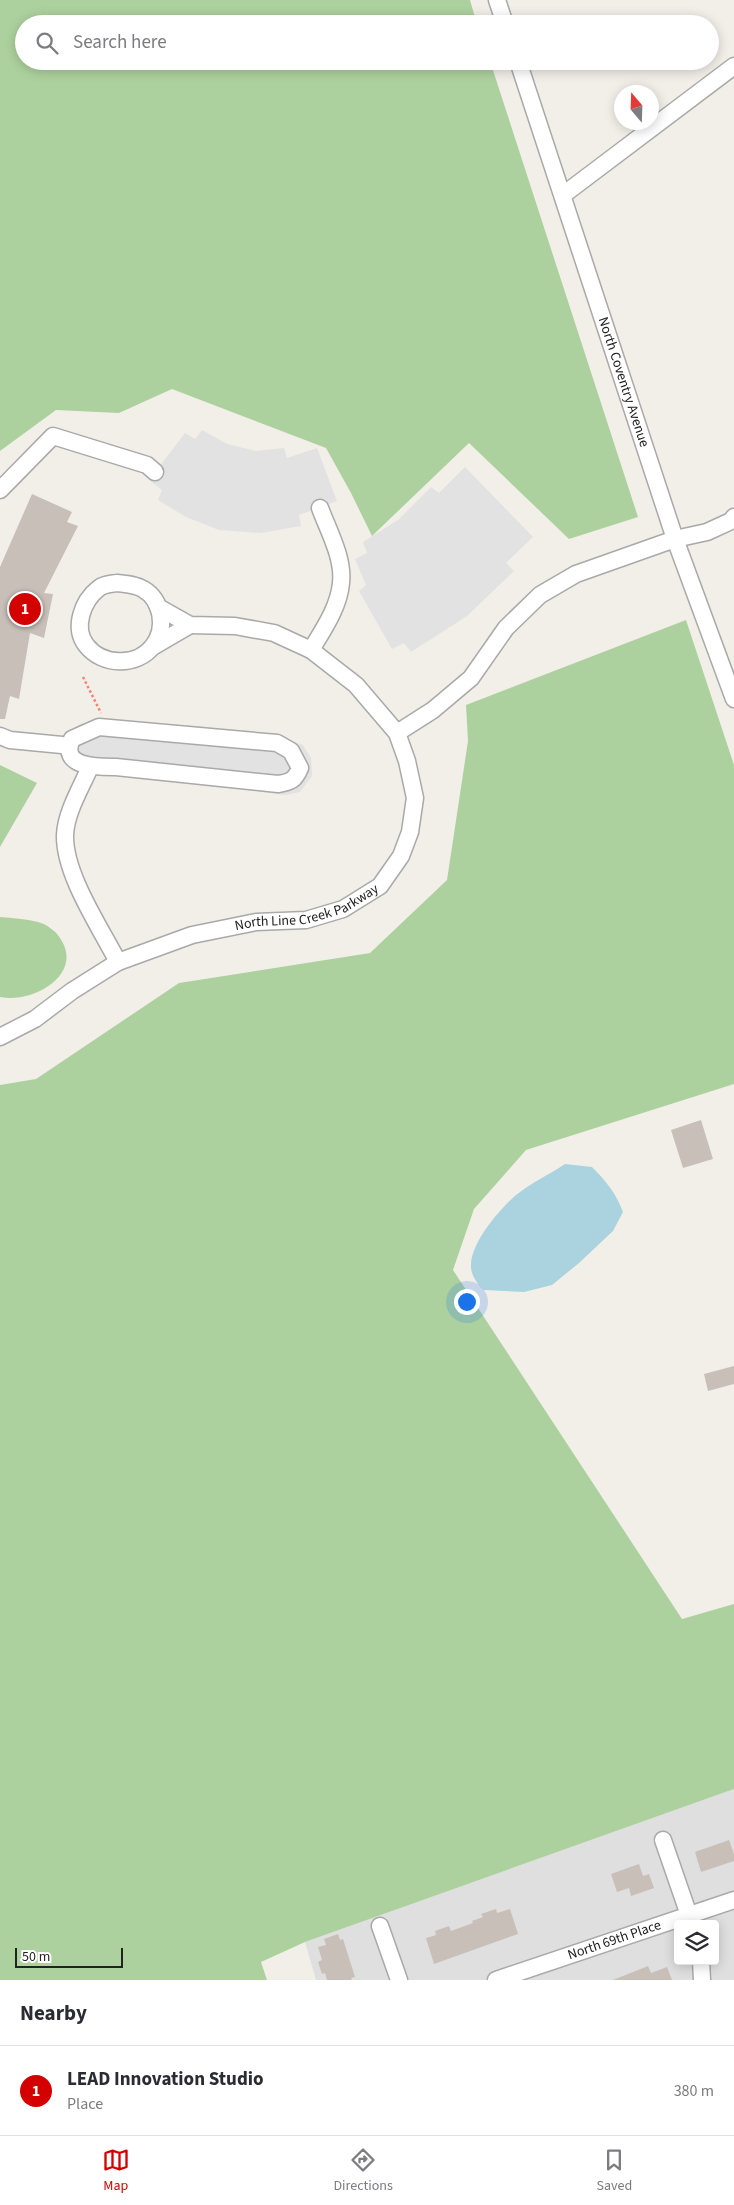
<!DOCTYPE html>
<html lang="en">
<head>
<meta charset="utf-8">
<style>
  body { margin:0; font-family:"Source Sans 3",sans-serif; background:#f2f2f3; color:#2b2b33 }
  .controls { position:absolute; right:15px; bottom:15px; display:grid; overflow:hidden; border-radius:5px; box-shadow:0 2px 12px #0003 }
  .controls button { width:45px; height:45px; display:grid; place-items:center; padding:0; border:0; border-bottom:1px solid #e1e1e2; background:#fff; color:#2b2b33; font:25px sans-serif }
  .compass { position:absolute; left:614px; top:85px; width:45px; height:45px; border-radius:50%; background:#fff; box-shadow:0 2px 12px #0003; rotate:341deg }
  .scale { position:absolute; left:15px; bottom:12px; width:108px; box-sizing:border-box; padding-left:5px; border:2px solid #222; border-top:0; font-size:14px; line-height:18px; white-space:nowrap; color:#222; -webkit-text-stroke:4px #fff; paint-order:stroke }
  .you { position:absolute; left:466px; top:1301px; width:18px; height:18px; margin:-12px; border:4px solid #fff; border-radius:50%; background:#1a73e8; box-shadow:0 0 0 8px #1a73e833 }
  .badge { display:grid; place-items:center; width:32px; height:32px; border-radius:50%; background:#d40000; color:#fff; font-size:16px; font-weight:700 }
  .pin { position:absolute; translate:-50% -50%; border:2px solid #fff; box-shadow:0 1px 5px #0006 }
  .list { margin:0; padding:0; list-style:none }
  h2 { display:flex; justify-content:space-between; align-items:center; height:65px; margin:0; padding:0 20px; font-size:21px }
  h2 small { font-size:16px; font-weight:400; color:#7c7c81 }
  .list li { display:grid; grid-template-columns:32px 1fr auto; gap:15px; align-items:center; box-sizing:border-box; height:90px; padding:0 20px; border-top:1px solid #e1e1e2 }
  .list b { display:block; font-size:19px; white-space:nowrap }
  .list p { margin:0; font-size:16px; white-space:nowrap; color:#7c7c81 }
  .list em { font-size:16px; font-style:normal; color:#7c7c81 }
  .icon { flex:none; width:28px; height:28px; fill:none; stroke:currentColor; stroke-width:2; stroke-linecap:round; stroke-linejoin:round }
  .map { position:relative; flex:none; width:734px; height:1980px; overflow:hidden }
  .search { position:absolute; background:#fff; box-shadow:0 2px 12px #0003; left:15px; right:15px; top:15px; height:55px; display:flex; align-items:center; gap:12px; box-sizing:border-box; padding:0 18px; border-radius:28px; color:#7c7c81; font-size:19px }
  .sheet { height:155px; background:#fff }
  nav { display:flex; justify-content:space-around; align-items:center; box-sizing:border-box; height:70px; border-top:1px solid #e1e1e2; background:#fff; font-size:14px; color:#7c7c81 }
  nav a { display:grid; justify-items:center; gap:2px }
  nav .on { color:#d40000 }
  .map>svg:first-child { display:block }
</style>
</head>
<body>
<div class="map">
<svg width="734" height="1980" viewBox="0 0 734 1980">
  <rect width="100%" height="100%" fill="#f2efe9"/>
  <path fill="#e0dfdf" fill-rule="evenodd" d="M734,1789V1980H316L305,1942ZM678,1924H715V1961H678Z"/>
  <path fill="#add19e" d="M0,0H470L477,24H24V61H490L638,517L569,539L469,443L372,536L351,493L326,448L172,389L119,413L56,410L0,451Z
    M686,620L734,765V1084L526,1150L474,1209L453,1270L682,1619L734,1604V1789L305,1942L261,1962L267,1980H0V1085L36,1079L179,983L370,953L447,880L468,741L466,705Z
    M0,765L37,783L0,847Z
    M0,917C12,918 26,919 38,922C46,924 56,931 60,938C85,974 33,1004 0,997Z"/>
  <path fill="#e2e2e2" d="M202,430L227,444L256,451L284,448L287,458L317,448L337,501L299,515L301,526L261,533L219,530L186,517L158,500L162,490L149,480L185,433L195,439Z
    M465,467L533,537L506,563L514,571L467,616L411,652L404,643L392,649L359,591L366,585L355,559L367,553L363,542L398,520L431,487L439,493Z
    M94,721L196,726L281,737L303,745L311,758L312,776L300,792L285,795L203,784L71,770L63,753L64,737L80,724Z"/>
  <path fill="#aad3df" d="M565,1164L592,1167C606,1181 616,1193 623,1212L613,1231L579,1263L552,1285L524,1292L484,1290C477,1284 470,1274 471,1264C472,1241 500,1209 516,1195C531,1183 550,1174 565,1164Z"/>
  <path fill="#c7bfb8" d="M32,494L72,512L67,522L78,526L44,593L53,594L44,638L30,633L19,699L10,696L5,719H0V567Z
    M701,1120L713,1159L683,1168L671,1130Z
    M734,1366V1384L708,1391L704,1374Z
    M729,1840L734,1854V1861L701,1872L695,1852Z
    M639,1864L643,1876L649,1874L654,1888L631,1896L629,1888L617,1892L611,1874Z
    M496,1909L497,1913L510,1909L518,1934L434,1964L426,1938L436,1935L435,1931L449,1926L451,1931L473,1923L472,1921L483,1917L481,1914Z
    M338,1934L340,1940L343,1939L355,1977L351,1978L352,1980H327L325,1973L322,1974L318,1962L322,1960L318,1947L326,1945L324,1939Z
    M648,1966L651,1973L667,1967L672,1980H613Z"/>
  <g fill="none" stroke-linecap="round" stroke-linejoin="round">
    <g stroke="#a9a9a9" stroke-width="19">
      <g id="minor">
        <path d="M497,0L505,24"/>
        <path id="s1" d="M518,61L675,539L734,699"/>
        <path d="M563,195L734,66"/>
        <path d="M0,490L53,436L147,465L155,472"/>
        <path d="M117,583C126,584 135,584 143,589C162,600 167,628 153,646C137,667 102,666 86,645C73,628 82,601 99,588C104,584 111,584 117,583Z"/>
        <path d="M154,646L190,625"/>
        <path d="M311,650C323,630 339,607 341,583C344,558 328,530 320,508"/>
        <path d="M99,727L277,743L291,751L300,768C295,780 291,782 278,784L116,767C98,767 59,768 72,739Z"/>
        <path d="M397,733L433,710L471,678L506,628L540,595L576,574L675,539L707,532L731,521L734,517"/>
        <path d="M0,736L10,740L62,745"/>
        <path d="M90,767C81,788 66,812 65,835C64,874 100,927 118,962"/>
        <path id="s2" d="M0,1037L35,1019L72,991L118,962L192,935L256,922L306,920L343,909L380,886L401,856L410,832L415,798L407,761L397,733L356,685L311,650L274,633L235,626L190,625L158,607"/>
        <path d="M663,1840L692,1924"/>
        <path d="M380,1926L399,1980"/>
        <path d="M701,1961L702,1980"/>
        <path id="s3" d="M496,1980L734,1900"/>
      </g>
    </g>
    <path stroke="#fa8072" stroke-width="2.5" stroke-dasharray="2.5 2.5" stroke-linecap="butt" d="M83,677L101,713"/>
    <use href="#minor" stroke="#fff" stroke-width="16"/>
  </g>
  <g text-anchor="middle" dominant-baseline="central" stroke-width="4" stroke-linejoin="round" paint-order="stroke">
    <g font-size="14" fill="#222" stroke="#fff">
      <text stroke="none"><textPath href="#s1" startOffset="338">North Coventry Avenue</textPath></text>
      <text stroke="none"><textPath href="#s2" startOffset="338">North Line Creek Parkway</textPath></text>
      <text stroke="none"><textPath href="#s3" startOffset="125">North 69th Place</textPath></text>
    </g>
  </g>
</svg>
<div class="controls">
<button><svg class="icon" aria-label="layers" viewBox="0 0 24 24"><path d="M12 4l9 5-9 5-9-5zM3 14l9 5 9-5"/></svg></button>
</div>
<svg class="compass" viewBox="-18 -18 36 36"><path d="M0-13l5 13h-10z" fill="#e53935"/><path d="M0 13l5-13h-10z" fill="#7c7c81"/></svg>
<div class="scale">50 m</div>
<div class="you"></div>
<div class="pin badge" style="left:25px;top:609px">1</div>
<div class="search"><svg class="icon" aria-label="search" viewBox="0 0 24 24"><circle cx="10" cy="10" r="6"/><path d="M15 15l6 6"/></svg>Search here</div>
</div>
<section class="sheet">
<h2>Nearby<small></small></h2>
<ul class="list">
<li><span class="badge">1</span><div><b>LEAD Innovation Studio</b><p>Place</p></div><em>380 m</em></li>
</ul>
</section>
<nav>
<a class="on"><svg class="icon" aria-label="map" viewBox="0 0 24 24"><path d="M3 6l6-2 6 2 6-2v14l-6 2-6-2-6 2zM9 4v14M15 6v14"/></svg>Map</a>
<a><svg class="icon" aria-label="directions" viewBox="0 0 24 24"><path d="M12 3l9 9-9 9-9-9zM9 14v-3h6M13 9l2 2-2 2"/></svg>Directions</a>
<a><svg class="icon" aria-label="saved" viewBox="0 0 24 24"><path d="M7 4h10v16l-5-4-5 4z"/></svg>Saved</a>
</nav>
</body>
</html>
